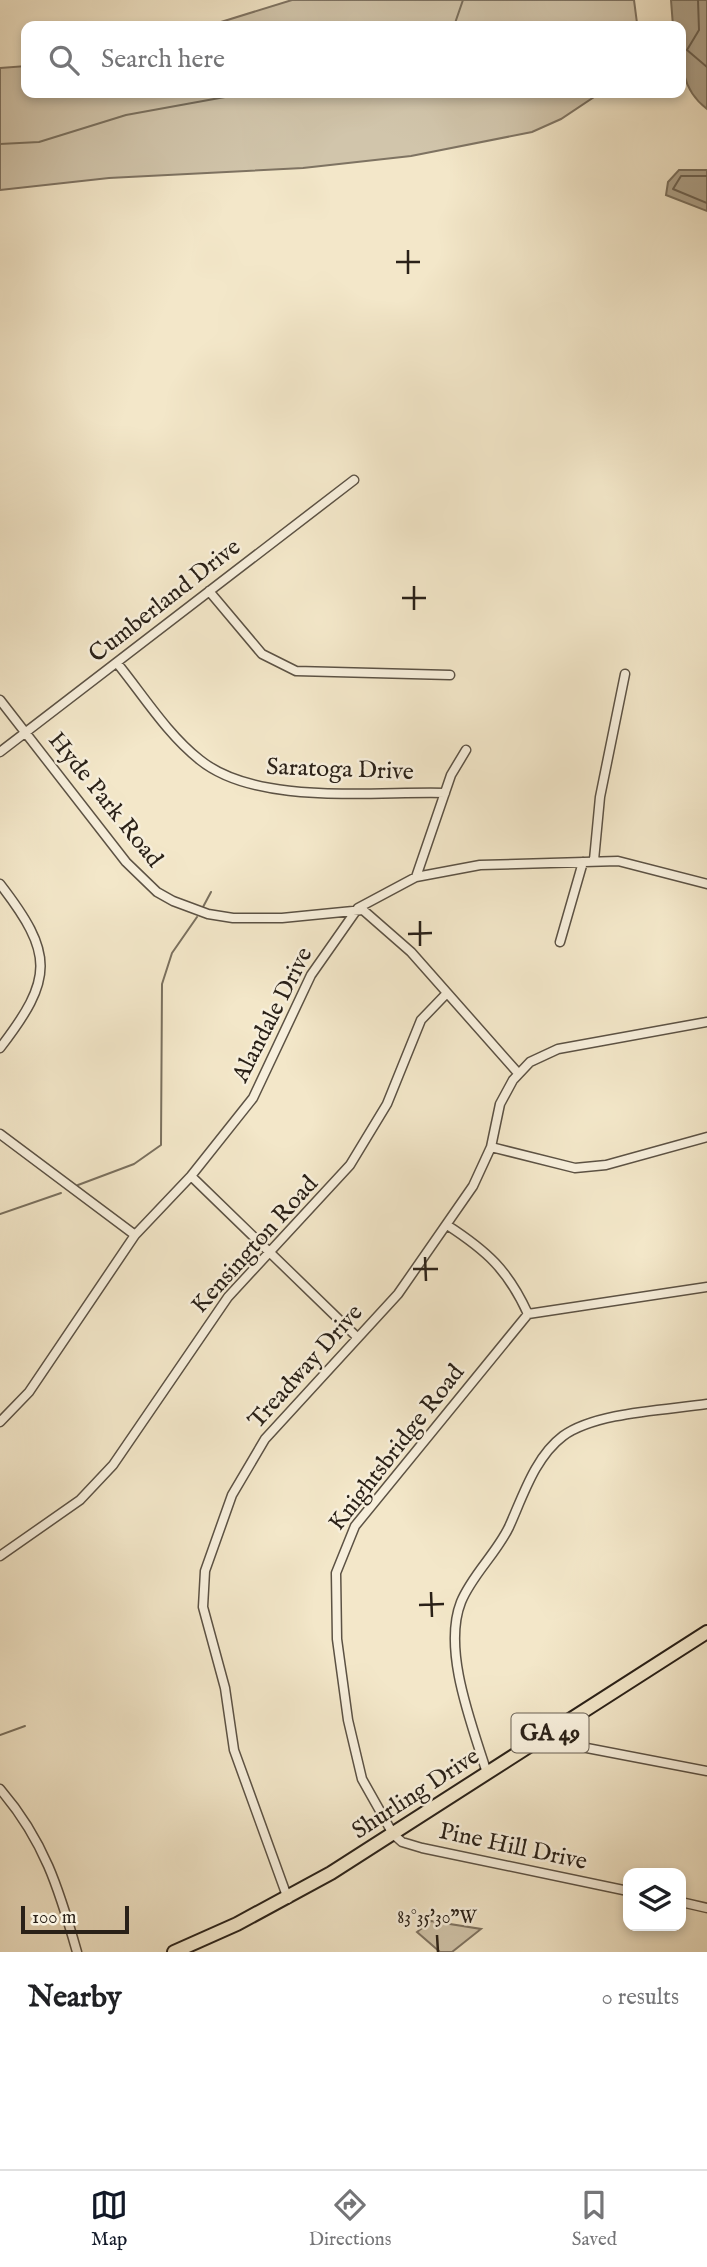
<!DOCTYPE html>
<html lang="en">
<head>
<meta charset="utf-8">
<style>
  body { margin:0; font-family:"IM FELL English",serif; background:#f2f2f2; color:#202124 }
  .controls { position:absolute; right:21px; bottom:21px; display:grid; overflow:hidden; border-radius:14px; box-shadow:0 4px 10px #0003 }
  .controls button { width:63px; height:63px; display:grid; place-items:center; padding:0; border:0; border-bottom:2px solid #e0e0e0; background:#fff; color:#202124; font:35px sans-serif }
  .scale { position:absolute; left:21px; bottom:18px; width:108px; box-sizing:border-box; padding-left:7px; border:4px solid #2a2118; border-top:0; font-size:19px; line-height:24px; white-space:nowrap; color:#2a2118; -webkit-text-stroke:5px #f7efdc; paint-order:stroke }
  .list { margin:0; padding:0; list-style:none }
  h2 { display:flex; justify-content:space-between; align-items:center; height:91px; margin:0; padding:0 28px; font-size:30px }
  h2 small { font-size:23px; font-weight:400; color:#757577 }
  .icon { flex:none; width:38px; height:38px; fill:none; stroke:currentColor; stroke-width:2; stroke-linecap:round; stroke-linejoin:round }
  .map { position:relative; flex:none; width:707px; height:1952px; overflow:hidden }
  .search { position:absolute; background:#fff; box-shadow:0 4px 10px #0003; left:21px; right:21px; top:21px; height:77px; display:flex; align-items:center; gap:18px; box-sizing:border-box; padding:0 24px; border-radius:14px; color:#757577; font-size:26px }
  .sheet { height:217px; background:#fff }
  nav { display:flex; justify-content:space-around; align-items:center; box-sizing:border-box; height:98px; border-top:2px solid #e0e0e0; background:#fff; font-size:19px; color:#757577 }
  nav a { display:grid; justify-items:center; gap:4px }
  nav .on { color:#111827 }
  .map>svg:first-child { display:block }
</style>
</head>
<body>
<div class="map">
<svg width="707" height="1952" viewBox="0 0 707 1952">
  <rect width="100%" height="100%" fill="#f3e7c9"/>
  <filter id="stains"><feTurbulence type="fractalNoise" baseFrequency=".00286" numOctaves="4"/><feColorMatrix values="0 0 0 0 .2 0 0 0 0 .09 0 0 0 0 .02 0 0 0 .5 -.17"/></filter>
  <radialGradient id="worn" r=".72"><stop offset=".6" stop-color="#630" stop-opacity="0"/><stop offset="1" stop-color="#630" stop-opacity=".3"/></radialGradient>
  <path fill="#d1c5ab" stroke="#7e7362" stroke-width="2" d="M292,0H634L637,23V26H208Z
    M26,66V93H600L561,119L532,132L411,156L303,168L109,178L0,190V68Z
    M431,1921L481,1929L452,1952H440L417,1932Z"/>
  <path fill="#afa48d" stroke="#7a705e" stroke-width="2" d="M671,0H707V109C679,88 681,59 681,26H673Z
    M679,170H707V211L666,195L668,182Z"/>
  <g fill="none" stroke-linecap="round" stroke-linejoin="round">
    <path stroke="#6c6252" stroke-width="2" d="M698,0L699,30L687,50L707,67
      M707,176H681L673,189L707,203"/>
    <path stroke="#7a705e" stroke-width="2" d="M454,26L463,0
      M0,144L39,142L126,115L247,93
      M203,907L211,892
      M78,1185L134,1164L161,1145L162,984L172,953L197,917
      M0,1214L61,1193
      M0,1735L25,1726"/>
    <g stroke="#5c5244" stroke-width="11">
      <path id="minor" d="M209,591L262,654L296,671L450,675
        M117,663C143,695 167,734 200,760C257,806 374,791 445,793
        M0,700L126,862L157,892L173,901L208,914L233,918H282L363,910L411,952L518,1073
        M0,752L354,480
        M594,860L600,797L625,674
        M416,877L451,775L466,750
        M0,884C54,954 54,978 0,1048
        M560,942L583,862
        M0,1134L135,1235
        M491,1147L575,1168L606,1165L707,1137
        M191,1176L357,1337
        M447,1225C487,1251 508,1270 528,1314
        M0,1422L29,1392L135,1235L191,1176L253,1098L311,975L358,908L416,877L480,865L618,861L707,884
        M0,1556L80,1500L113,1465L228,1297L350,1165L387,1104L421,1020L447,993
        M540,1739L707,1771
        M487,1773C472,1725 442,1650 461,1602C472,1575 496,1554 509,1527C523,1496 535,1457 563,1436C596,1412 667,1410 707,1404
        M0,1789C44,1840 59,1889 77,1952
        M628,1891L422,1848L402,1842L393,1834L362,1779L348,1720L337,1639L336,1573L355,1526L528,1314L707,1287
        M288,1899L234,1750L225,1688L203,1607L205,1571L232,1495L265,1439L398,1294L473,1186L491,1147L500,1104L513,1080L530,1062L558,1049L707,1022
        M681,1902L707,1908"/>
    </g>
    <g stroke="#2a2118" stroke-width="16">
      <path id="primary" d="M174,1952L237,1924L331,1873L707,1632"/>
    </g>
    <use href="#minor" stroke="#f7efdc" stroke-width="8"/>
    <use href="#primary" stroke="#f3e7c9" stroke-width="12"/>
  </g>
  <path fill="none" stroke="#2a2118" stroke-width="2.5" d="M408,250V274M396,262H420M414,586V610M402,598H426M420,921V946M408,934L432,933M425,1257L426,1281M413,1269H438M431,1592L432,1617M419,1605L444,1604M437,1935L438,1952"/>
  <g text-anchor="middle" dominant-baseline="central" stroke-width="5" stroke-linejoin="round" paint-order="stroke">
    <rect fill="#f7efdc" stroke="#685f53" stroke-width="2" x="511.5" y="1713.5" width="77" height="39" rx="5"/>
    <g font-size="23" font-weight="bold" fill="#2a2118">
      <text x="550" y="1733">GA 49</text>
    </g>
    <g font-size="24" fill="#2a2118" stroke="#f7efdc">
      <text transform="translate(165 601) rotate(-38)">Cumberland Drive</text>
      <text transform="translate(340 770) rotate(2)">Saratoga Drive</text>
      <text transform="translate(105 800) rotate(51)">Hyde Park Road</text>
      <text transform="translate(273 1015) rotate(-63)">Alandale Drive</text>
      <text transform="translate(255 1245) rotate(-48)">Kensington Road</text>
      <text transform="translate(306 1367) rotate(-48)">Treadway Drive</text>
      <text transform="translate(397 1448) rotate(-52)">Knightsbridge Road</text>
      <text transform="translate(416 1794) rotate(-33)">Shurling Drive</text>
      <text transform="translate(513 1847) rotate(12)">Pine Hill Drive</text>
    </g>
  </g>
  <g font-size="18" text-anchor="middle" fill="#2a2118" stroke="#f7efdc" stroke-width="5" stroke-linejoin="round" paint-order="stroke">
    <text x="437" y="1923">83°35'30"W</text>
  </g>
  <rect width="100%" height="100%" filter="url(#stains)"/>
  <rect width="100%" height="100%" fill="url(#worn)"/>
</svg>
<div class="controls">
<button><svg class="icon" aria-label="layers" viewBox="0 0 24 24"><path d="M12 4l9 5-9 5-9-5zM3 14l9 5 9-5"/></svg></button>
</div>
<div class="scale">100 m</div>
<div class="search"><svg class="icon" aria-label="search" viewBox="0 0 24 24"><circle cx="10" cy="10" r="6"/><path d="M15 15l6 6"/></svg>Search here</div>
</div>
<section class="sheet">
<h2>Nearby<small>0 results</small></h2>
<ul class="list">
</ul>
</section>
<nav>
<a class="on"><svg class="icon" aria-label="map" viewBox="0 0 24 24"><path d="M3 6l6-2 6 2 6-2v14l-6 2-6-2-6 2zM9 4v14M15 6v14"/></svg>Map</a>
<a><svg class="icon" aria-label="directions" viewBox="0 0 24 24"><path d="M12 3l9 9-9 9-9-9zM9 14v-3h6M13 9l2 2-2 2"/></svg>Directions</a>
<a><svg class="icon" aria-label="saved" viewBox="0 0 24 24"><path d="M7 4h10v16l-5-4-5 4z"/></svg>Saved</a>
</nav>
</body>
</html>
